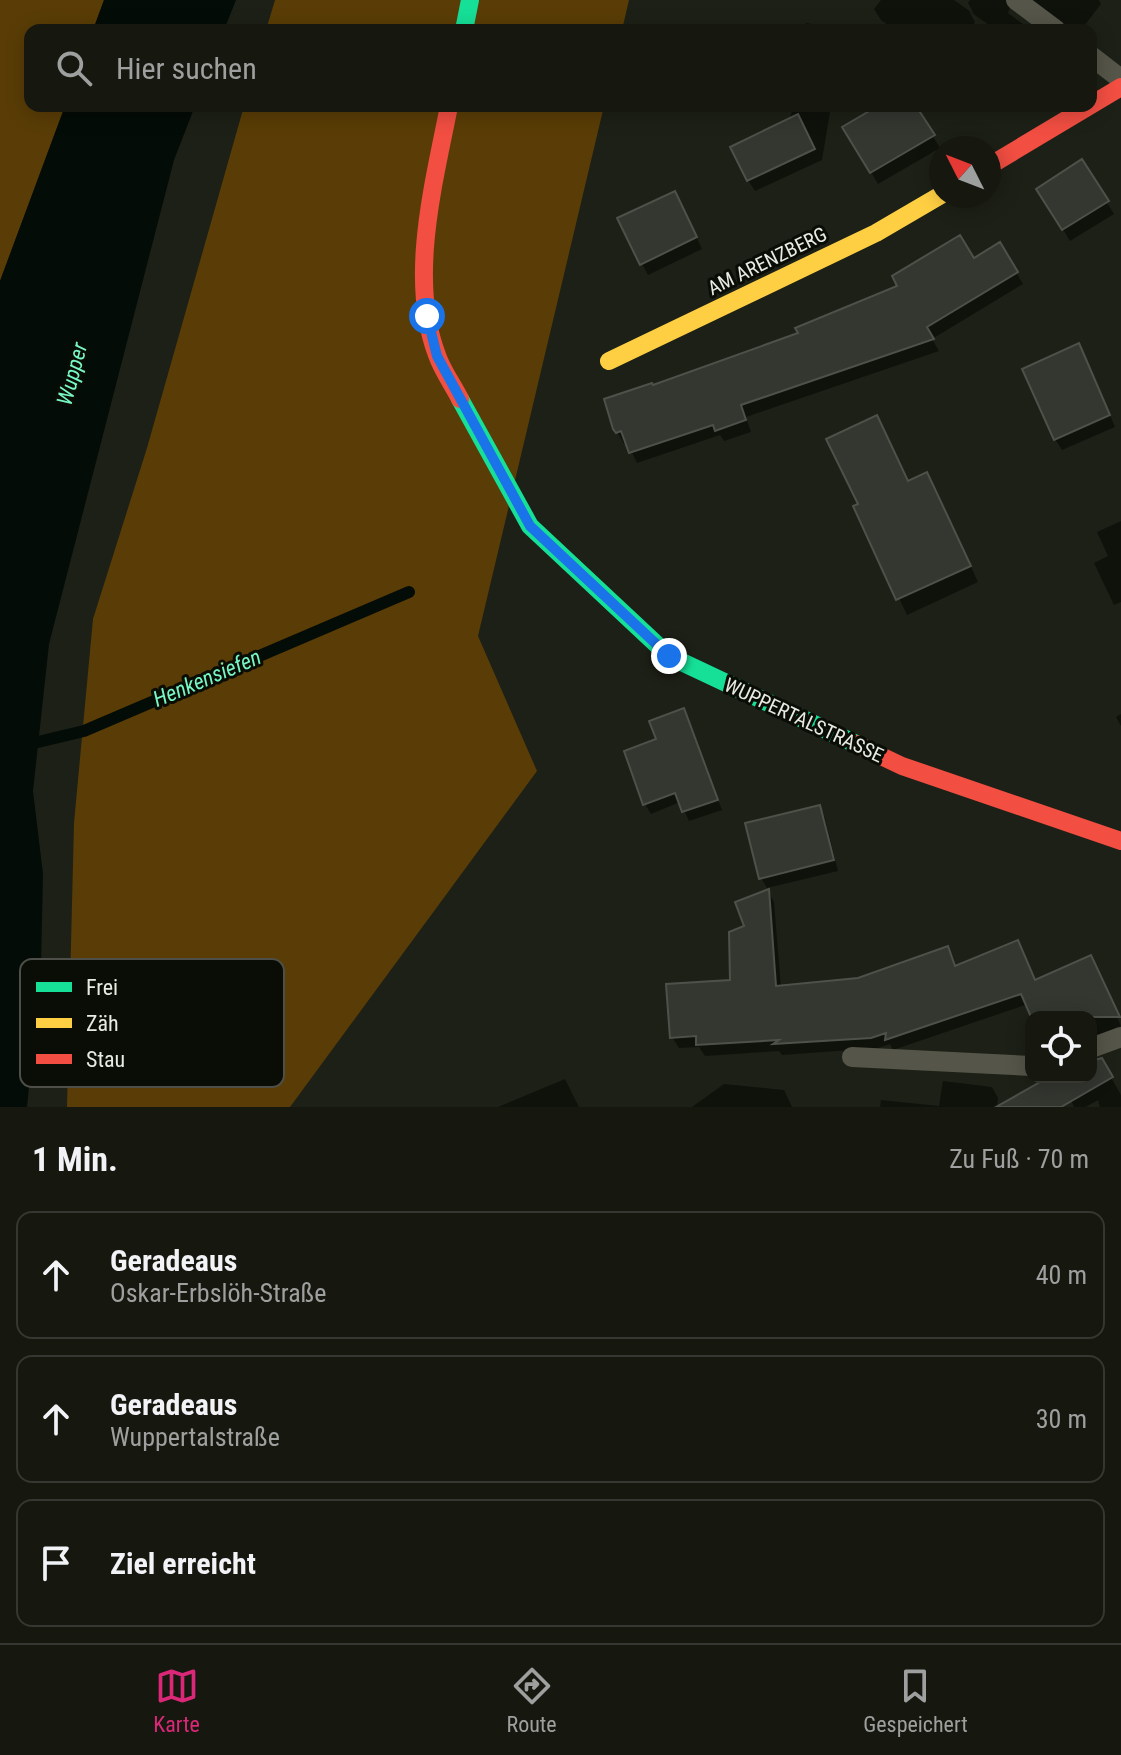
<!DOCTYPE html>
<html lang="de">
<head>
<meta charset="utf-8">
<style>
  body { margin:0; font-family:"Roboto Condensed",sans-serif; background:#1f2119; color:#f1f3f6 }
  .controls { position:absolute; right:24px; bottom:24px; display:grid; overflow:hidden; border-radius:16px; box-shadow:0 4px 20px #0003 }
  .controls button { width:72px; height:72px; display:grid; place-items:center; padding:0; border:0; border-bottom:2px solid #353730; background:#161810; color:#f1f3f6; font:40px sans-serif }
  .compass { position:absolute; left:929px; top:136px; width:72px; height:72px; border-radius:50%; background:#161810; box-shadow:0 4px 20px #0003; rotate:312deg }
  .stop { position:absolute; width:24px; height:24px; margin:-18px; border:6px solid #1a73e8; border-radius:50%; background:#fff }
  .stop.end { background:#1a73e8; border-color:#fff; box-shadow:0 2px 8px #0008 }
  .list { margin:0; padding:0; list-style:none }
  h2 { display:flex; justify-content:space-between; align-items:center; height:104px; margin:0; padding:0 32px; font-size:34px }
  h2 small { font-size:26px; font-weight:400; color:#9ea09f }
  .list li { display:grid; grid-template-columns:52px 1fr auto; gap:24px; align-items:center; box-sizing:border-box; height:128px; margin:0 16px 16px; padding:0 16px; border:2px solid #353730; border-radius:16px }
  .list b { display:block; font-size:30px; white-space:nowrap }
  .list p { margin:0; font-size:26px; white-space:nowrap; color:#9ea09f }
  .list em { font-size:26px; font-style:normal; color:#9ea09f }
  .icon { flex:none; width:44px; height:44px; fill:none; stroke:currentColor; stroke-width:2; stroke-linecap:round; stroke-linejoin:round }
  .map { position:relative; flex:none; width:1121px; height:1107px; overflow:hidden }
  .search { position:absolute; background:#161810; box-shadow:0 4px 20px #0003; left:24px; right:24px; top:24px; height:88px; display:flex; align-items:center; gap:20px; box-sizing:border-box; padding:0 28px; border-radius:16px; color:#9ea09f; font-size:30px }
  .sheet { height:536px; background:#161810 }
  nav { display:flex; justify-content:space-around; align-items:center; box-sizing:border-box; height:112px; border-top:2px solid #353730; background:#161810; font-size:22px; color:#9ea09f }
  nav a { display:grid; justify-items:center; gap:4px }
  nav .on { color:#db2777 }
  .map>svg:first-child { display:block }
</style>
</head>
<body>
<div class="map">
<svg width="1121" height="1107" viewBox="0 0 1121 1107">
  <rect width="100%" height="100%" fill="#1d2016"/>
  <path fill="#5a3d06" d="M0,0H104L93,30H30V106H65L0,281Z
    M275,0H629L622,30H266Z
    M244,106H604L478,636L537,771L290,1107H67L74,823L93,619L147,448Z"/>
  <path fill="#040c07" d="M104,0H236L224,30H93Z
    M65,106H195L174,160L49,644L33,791L43,874L41,965L27,1107H0V281Z"/>
  <path fill="#0007" d="M881,0H954L974,14L968,3L970,0H1017L1011,4L1008,13L1031,30H996L969,11L975,22L970,30H895L881,20L874,9Z
    M1031,0H1099L1101,4L1081,30H1071Z
    M806,23L835,28L836,30H805Z
    M793,106H831L822,160L755,191L748,180L790,119Z
    M882,106H914L940,148L878,184L845,128Z
    M1082,162L1114,214L1070,241L1039,190Z
    M681,205L702,249L648,275L642,264Z
    M1000,245L1023,284L932,339L939,351L746,417L751,432L724,441L720,435L637,463L627,442L624,444L615,428L652,388L800,334L973,260Z
    M1085,357L1115,427L1062,450L1055,439Z
    M936,491L978,582L907,615L856,507Z
    M1121,521V602L1114,605L1094,563L1108,556L1097,532Z
    M683,711L722,810L689,821L680,802L651,814L645,804L659,740Z
    M1121,714V726L1116,717Z
    M819,807L825,818L838,871L767,888L761,878Z
    M768,891L774,902L781,988L858,979L947,949L956,968L1018,943L1035,982L1096,969L1121,1026L1091,1039V1017H1033L1028,1004L893,1050L890,1044L878,1048L782,1055L779,1051L705,1056L699,1047L679,1048L672,1037L732,981L746,927Z
    M1101,1060L1121,1095V1107H1100L1098,1100L1086,1107H1074L1060,1077H1091V1062Z
    M565,1079L579,1107H498Z
    M943,1081L992,1087L998,1098L997,1107H880L881,1100L939,1106Z
    M724,1084L784,1090L792,1107H692Z"/>
  <g fill="none" stroke-linecap="round" stroke-linejoin="round">
    <path stroke="#040c07" stroke-width="12" d="M0,744L38,742L84,731L409,592"/>
  </g>
  <path fill="#343730" stroke="#4d514a" stroke-width="2" d="M878,106H916L935,135L870,173L842,127Z
    M798,114L815,149L747,181L730,147Z
    M1082,159L1109,201L1062,230L1036,189Z
    M675,191L697,237L640,265L617,218Z
    M960,235L974,258L1000,242L1018,272L927,327L934,339L741,405L746,420L715,431L713,425L629,453L621,431L616,433L613,429L604,399L652,383L653,385L798,333L795,328L897,286L892,276Z
    M1079,343L1110,415L1054,440L1022,369Z
    M877,415L908,481L927,472L971,566L896,600L853,506L858,504L826,439Z
    M684,708L718,800L682,812L675,793L643,805L624,751L656,739L649,721Z
    M820,805L834,860L759,879L745,823Z
    M769,889L776,986L858,978L948,946L955,966L1018,940L1035,980L1091,955L1120,1017H1031L1021,994L885,1040L886,1033L871,1038L773,1044L779,1040L696,1045V1036L670,1038L666,984L730,980L729,932L744,926L735,902Z
    M1102,1058L1113,1077L1061,1107H996L1049,1077H1091V1061Z"/>
  <g fill="none" stroke-linecap="round" stroke-linejoin="round">
    <path stroke="#555549" stroke-width="20" d="M1016,0L1056,30
      M1091,56L1121,79
      M1091,1048L1121,1037
      M852,1057L1031,1066"/>
    <path stroke="#16e098" stroke-width="18" d="M464,30L470,0
      M460,399L530,526L669,656L856,744"/>
    <path stroke="#ffcf43" stroke-width="18" d="M609,361L876,233L941,195"/>
    <path stroke="#f24e42" stroke-width="18" d="M449,106C434,183 408,279 437,355C442,370 453,385 460,399
      M989,166L1121,87
      M856,744L902,766L1121,841"/>
  </g>
  <g fill="none" stroke-linecap="round" stroke-linejoin="round">
    <path stroke="#1a73e8" stroke-width="10" d="M427,316L437,356L530,526L669,656"/>
  </g>
  <g text-anchor="middle" dominant-baseline="central" stroke-width="6" stroke-linejoin="round" paint-order="stroke">
    <g font-size="20" fill="#e8ebe1" stroke="#0a0c06">
      <text transform="translate(767 261) rotate(-26)">AM ARENZBERG</text>
      <text transform="translate(804 720) rotate(25)">WUPPERTALSTRASSE</text>
    </g>
    <g font-size="22" font-style="italic" fill="#77f7c3" stroke="#0a0c06">
      <text transform="translate(72 374) rotate(-75)">Wupper</text>
      <text transform="translate(207 678) rotate(-23)">Henkensiefen</text>
    </g>
  </g>
  <rect x="20" y="959" width="264" height="128" rx="12" fill="#0a0c06" stroke="#4d4f48" stroke-width="2"/>
  <rect x="36" y="982" width="36" height="10" fill="#16e098"/>
  <rect x="36" y="1018" width="36" height="10" fill="#ffcf43"/>
  <rect x="36" y="1054" width="36" height="10" fill="#f24e42"/>
  <g font-size="22" fill="#e8ebe1">
    <text x="86" y="995">Frei</text>
    <text x="86" y="1031">Zäh</text>
    <text x="86" y="1067">Stau</text>
  </g>
</svg>
<div class="controls">
<button><svg class="icon" aria-label="locate" viewBox="0 0 24 24"><circle cx="12" cy="12" r="6"/><path d="M12 2v4M12 18v4M2 12h4M18 12h4"/></svg></button>
</div>
<svg class="compass" viewBox="-18 -18 36 36"><path d="M0-13l5 13h-10z" fill="#e53935"/><path d="M0 13l5-13h-10z" fill="#9ea09f"/></svg>
<div class="stop" style="left:427px;top:316px"></div>
<div class="stop end" style="left:669px;top:656px"></div>
<div class="search"><svg class="icon" aria-label="search" viewBox="0 0 24 24"><circle cx="10" cy="10" r="6"/><path d="M15 15l6 6"/></svg>Hier suchen</div>
</div>
<section class="sheet">
<h2>1 Min.<small>Zu Fuß · 70 m</small></h2>
<ul class="list">
<li><svg class="icon" aria-label="ahead" viewBox="0 0 24 24"><path d="M12 20V5M6 11l6-6 6 6"/></svg><div><b>Geradeaus</b><p>Oskar-Erbslöh-Straße</p></div><em>40 m</em></li>
<li><svg class="icon" aria-label="ahead" viewBox="0 0 24 24"><path d="M12 20V5M6 11l6-6 6 6"/></svg><div><b>Geradeaus</b><p>Wuppertalstraße</p></div><em>30 m</em></li>
<li><svg class="icon" aria-label="arrive" viewBox="0 0 24 24"><path d="M6 21V4h12l-3 4 3 4H6"/></svg><div><b>Ziel erreicht</b></div></li>
</ul>
</section>
<nav>
<a class="on"><svg class="icon" aria-label="map" viewBox="0 0 24 24"><path d="M3 6l6-2 6 2 6-2v14l-6 2-6-2-6 2zM9 4v14M15 6v14"/></svg>Karte</a>
<a><svg class="icon" aria-label="directions" viewBox="0 0 24 24"><path d="M12 3l9 9-9 9-9-9zM9 14v-3h6M13 9l2 2-2 2"/></svg>Route</a>
<a><svg class="icon" aria-label="saved" viewBox="0 0 24 24"><path d="M7 4h10v16l-5-4-5 4z"/></svg>Gespeichert</a>
</nav>
</body>
</html>
